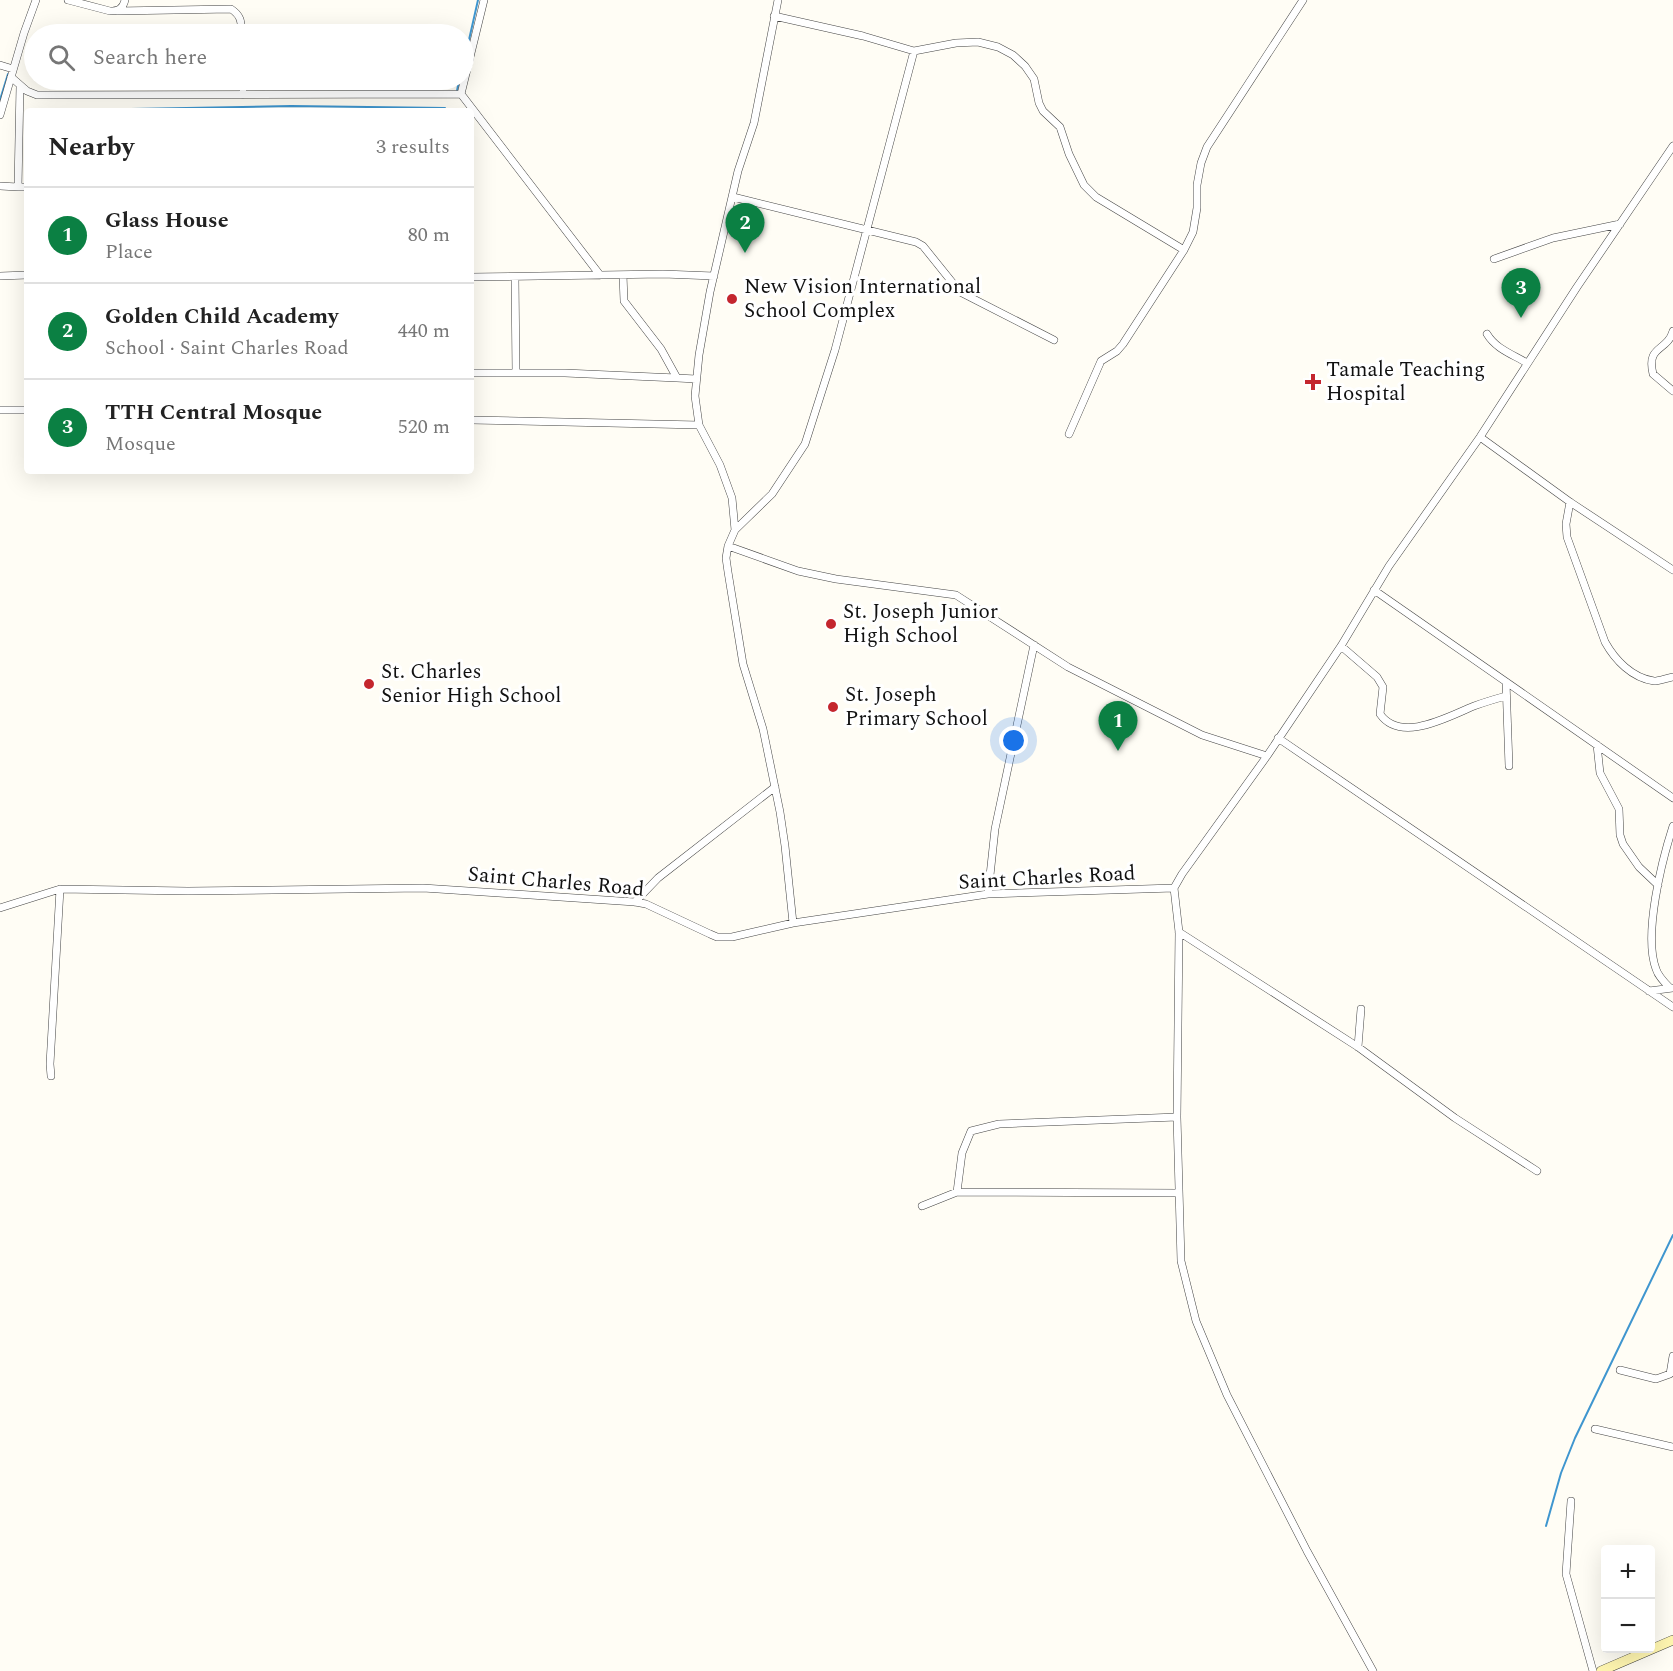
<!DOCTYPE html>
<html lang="en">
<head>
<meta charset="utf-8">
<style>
  body { margin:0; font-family:Spectral,serif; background:#f2f2f2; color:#222 }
  .controls { position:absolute; right:18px; bottom:18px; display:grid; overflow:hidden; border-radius:6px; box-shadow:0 6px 24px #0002 }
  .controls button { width:54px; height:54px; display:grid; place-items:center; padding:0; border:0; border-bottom:2px solid #e0e0e0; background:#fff; color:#222; font:30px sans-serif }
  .you { position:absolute; left:1014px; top:741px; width:21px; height:21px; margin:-15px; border:4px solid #fff; border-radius:50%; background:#1a73e8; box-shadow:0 0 0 9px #1a73e833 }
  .badge { display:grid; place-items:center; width:39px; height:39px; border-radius:50%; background:#0b8043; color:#fff; font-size:20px; font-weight:700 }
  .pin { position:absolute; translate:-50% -50px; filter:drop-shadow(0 2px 3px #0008) }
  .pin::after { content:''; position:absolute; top:32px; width:21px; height:18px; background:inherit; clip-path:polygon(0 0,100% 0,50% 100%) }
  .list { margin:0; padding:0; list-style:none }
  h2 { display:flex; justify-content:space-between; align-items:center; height:78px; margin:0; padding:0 24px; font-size:26px }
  h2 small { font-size:20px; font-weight:400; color:#767676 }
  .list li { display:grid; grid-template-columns:39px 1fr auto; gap:18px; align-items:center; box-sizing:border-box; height:96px; padding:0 24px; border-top:2px solid #e0e0e0 }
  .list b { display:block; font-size:22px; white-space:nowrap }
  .list p { margin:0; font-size:20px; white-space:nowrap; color:#767676 }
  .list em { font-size:20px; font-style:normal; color:#767676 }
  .icon { flex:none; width:33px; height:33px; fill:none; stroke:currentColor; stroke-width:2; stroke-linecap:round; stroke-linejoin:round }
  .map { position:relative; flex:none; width:1673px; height:1671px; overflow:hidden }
  .search { position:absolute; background:#fff; box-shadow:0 6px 24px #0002; left:24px; top:24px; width:450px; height:66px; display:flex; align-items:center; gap:15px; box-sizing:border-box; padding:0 21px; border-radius:33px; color:#767676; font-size:22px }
  .panel { position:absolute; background:#fff; box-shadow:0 6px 24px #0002; left:24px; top:108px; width:450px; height:366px; border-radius:6px }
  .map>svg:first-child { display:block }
</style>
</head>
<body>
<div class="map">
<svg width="1673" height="1671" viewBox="0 0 1673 1671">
  <rect width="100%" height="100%" fill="#fffdf5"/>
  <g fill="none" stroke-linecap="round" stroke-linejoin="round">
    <path stroke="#3f96cf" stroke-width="2" d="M464,62L478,0
      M457,91L459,80
      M0,100L8,74
      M131,109L291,106L445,108
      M1546,1526L1561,1473L1575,1438L1673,1235"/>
    <g stroke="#444" stroke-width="8">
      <path id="street" d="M68,0L110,11C118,11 123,9 125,0
        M778,0L754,123L738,171L710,292L699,355L695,396L699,425L720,465L732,498L735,530L728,546L726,558L728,572L743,664L763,729L780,812L785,846L793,923
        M117,11L231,9C242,16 241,23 242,34
        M774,16L863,36L914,51L956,43L978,42L998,47L1013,55L1025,66L1034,79L1039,103L1043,111L1060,127L1069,154L1084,185L1096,197L1184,250
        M0,65L13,69
        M11,77L27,91L37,95L461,94
        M243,80V95
        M20,86L18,187H27
        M461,94L600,275
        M461,94L484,0
        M0,115L24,33L36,0
        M0,186L18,187
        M733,197L916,242L923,246L960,292L1054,340
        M1494,259L1553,238L1620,224
        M623,275L624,301L661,349L677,378L696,379
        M0,276L27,275
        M471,277L663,274L714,276
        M515,277L516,373
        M1673,331C1667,352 1646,345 1653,374L1673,391
        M1487,334C1496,349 1512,354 1527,363
        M471,373H565L677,378
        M0,410H27
        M471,420L699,425
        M1069,434L1101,361L1117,351L1123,344L1184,250L1193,232L1197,208V185L1201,163L1207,147L1303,0
        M1480,437L1570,502L1673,570
        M1570,502L1566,524L1567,537L1605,642C1615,660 1632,678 1654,681C1659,681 1667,678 1673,677
        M735,530L772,494L805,444L835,350L914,51
        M728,546L798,571L836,579L956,595L1068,667L1202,735L1267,756
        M1374,590L1673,798
        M1341,646L1377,677L1383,687L1380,714C1401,744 1449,716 1474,706C1485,702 1495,699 1506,696
        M1506,682L1509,766
        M1278,738L1673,1007
        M1597,745L1600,773L1619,809L1620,835L1623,844L1639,867L1658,885
        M988,894L995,829L1034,645
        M635,902L658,878L775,787
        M0,908L60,889L188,891L423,888L635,902L646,904L710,934L717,937H732L793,923L988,894L1174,888
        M1179,932L1358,1047L1455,1118L1537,1171
        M1670,988C1664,982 1658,976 1656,969C1643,935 1662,860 1673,826
        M1649,991L1673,988
        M1358,1047L1361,1009
        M51,1076L50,1064L60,889
        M957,1192L962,1153L971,1131L999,1124L1177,1117
        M922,1206L957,1192L1179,1193
        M1620,1370L1656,1379L1670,1374L1673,1356
        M1595,1429L1673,1447
        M1571,1501L1566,1574L1593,1671
        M1373,1671L1307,1551L1227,1395L1196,1321L1181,1261L1177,1117L1179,932L1174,888L1182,874L1267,756L1341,646L1389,566L1480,437L1577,287L1673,146"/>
    </g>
    <g stroke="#333" stroke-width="10">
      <path id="secondary" d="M1601,1671L1673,1640"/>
    </g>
    <use href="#street" stroke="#fff" stroke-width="7"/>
    <use href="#secondary" stroke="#fff6b0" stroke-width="9"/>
  </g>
  <g fill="#c4262e" stroke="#fff" stroke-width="2">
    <circle cx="732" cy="299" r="6"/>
    <path d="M1310 373h6v6h6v6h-6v6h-6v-6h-6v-6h6z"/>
    <circle cx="831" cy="624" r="6"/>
    <circle cx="369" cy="684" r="6"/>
    <circle cx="833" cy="707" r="6"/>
  </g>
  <g text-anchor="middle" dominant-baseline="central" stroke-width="6" stroke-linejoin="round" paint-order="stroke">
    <g font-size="21" fill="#111" stroke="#fff" text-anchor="start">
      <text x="744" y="287">New Vision International<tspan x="744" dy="24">School Complex</tspan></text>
      <text x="1326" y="370">Tamale Teaching<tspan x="1326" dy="24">Hospital</tspan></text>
      <text x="843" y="612">St. Joseph Junior<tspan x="843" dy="24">High School</tspan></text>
      <text x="381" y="672">St. Charles<tspan x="381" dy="24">Senior High School</tspan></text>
      <text x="845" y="695">St. Joseph<tspan x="845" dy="24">Primary School</tspan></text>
    </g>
    <g font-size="21" fill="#111" stroke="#fff">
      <text transform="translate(1047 878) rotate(-3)">Saint Charles Road</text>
      <text transform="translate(556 882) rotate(5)">Saint Charles Road</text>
    </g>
  </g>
</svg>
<div class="controls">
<button>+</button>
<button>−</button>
</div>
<div class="you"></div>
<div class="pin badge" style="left:1118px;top:751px">1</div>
<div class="pin badge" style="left:745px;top:253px">2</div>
<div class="pin badge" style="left:1521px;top:318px">3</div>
<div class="search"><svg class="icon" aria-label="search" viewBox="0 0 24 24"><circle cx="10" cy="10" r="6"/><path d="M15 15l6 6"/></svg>Search here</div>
<section class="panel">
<h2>Nearby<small>3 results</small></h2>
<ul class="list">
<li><span class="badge">1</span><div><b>Glass House</b><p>Place</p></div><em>80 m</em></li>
<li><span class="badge">2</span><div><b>Golden Child Academy</b><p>School · Saint Charles Road</p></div><em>440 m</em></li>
<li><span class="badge">3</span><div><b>TTH Central Mosque</b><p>Mosque</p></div><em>520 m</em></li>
</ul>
</section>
</div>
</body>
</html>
